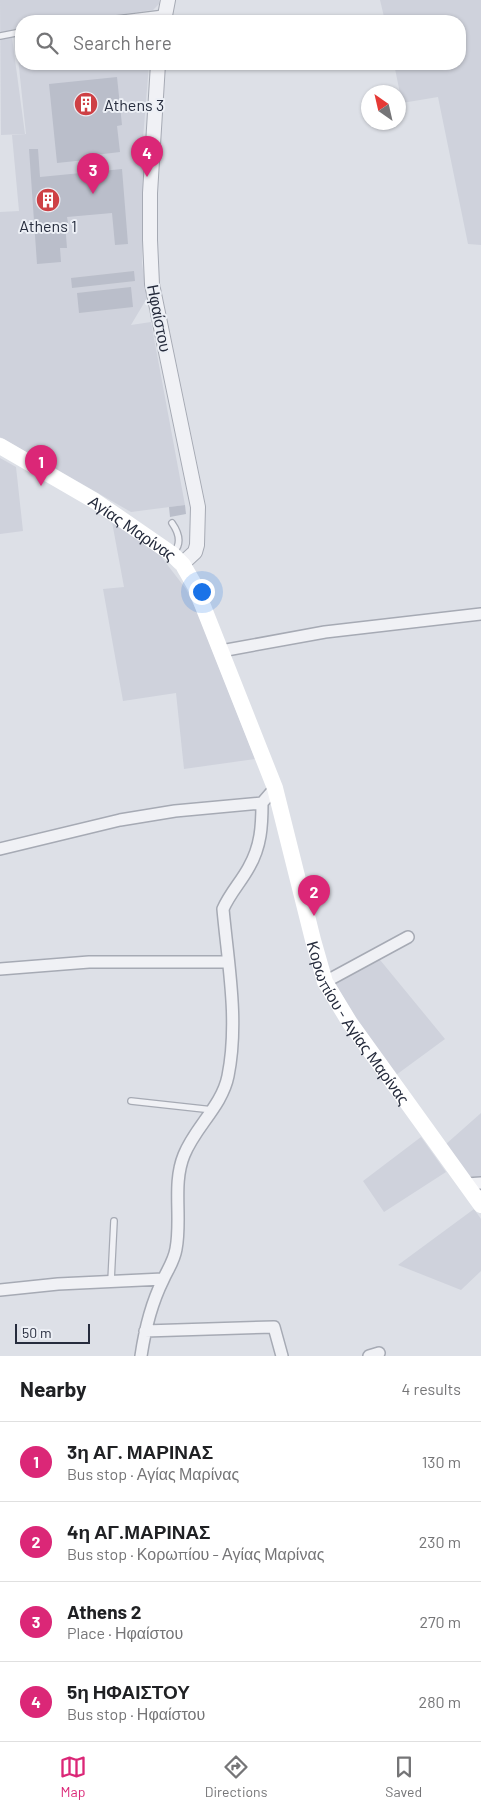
<!DOCTYPE html>
<html lang="en">
<head>
<meta charset="utf-8">
<style>
  body { margin:0; font-family:Barlow,sans-serif; background:#f6f6f6; color:#202124 }
  .compass { position:absolute; left:361px; top:85px; width:45px; height:45px; border-radius:50%; background:#fff; box-shadow:0 1px 4px #0004; rotate:326deg }
  .scale { position:absolute; left:15px; bottom:12px; width:75px; box-sizing:border-box; padding-left:5px; border:2px solid #262c3d; border-top:0; font-size:14px; line-height:18px; white-space:nowrap; color:#262c3d; -webkit-text-stroke:4px #eceff5; paint-order:stroke }
  .you { position:absolute; left:201px; top:591px; width:18px; height:18px; margin:-12px; border:4px solid #fff; border-radius:50%; background:#1a73e8; box-shadow:0 0 0 8px #1a73e833 }
  .badge { display:grid; place-items:center; width:32px; height:32px; border-radius:50%; background:#db2777; color:#fff; font-size:16px; font-weight:700 }
  .pin { position:absolute; translate:-50% -41px; filter:drop-shadow(0 1px 2px #0008) }
  .pin::after { content:''; position:absolute; top:26px; width:18px; height:15px; background:inherit; clip-path:polygon(0 0,100% 0,50% 100%) }
  .list { margin:0; padding:0; list-style:none }
  h2 { display:flex; justify-content:space-between; align-items:center; height:65px; margin:0; padding:0 20px; font-size:21px }
  h2 small { font-size:16px; font-weight:400; color:#757577 }
  .list li { display:grid; grid-template-columns:32px 1fr auto; gap:15px; align-items:center; box-sizing:border-box; height:80px; padding:0 20px; border-top:1px solid #e0e0e0 }
  .list b { display:block; font-size:19px; white-space:nowrap }
  .list p { margin:0; font-size:16px; white-space:nowrap; color:#757577 }
  .list em { font-size:16px; font-style:normal; color:#757577 }
  .icon { flex:none; width:28px; height:28px; fill:none; stroke:currentColor; stroke-width:2; stroke-linecap:round; stroke-linejoin:round }
  .map { position:relative; flex:none; width:481px; height:1356px; overflow:hidden }
  .search { position:absolute; background:#fff; box-shadow:0 1px 4px #0004; left:15px; right:15px; top:15px; height:55px; display:flex; align-items:center; gap:12px; box-sizing:border-box; padding:0 18px; border-radius:20px; color:#757577; font-size:19px }
  .sheet { height:385px; background:#fff }
  nav { display:flex; justify-content:space-around; align-items:center; box-sizing:border-box; height:70px; border-top:1px solid #e0e0e0; background:#fff; font-size:14px; color:#757577 }
  nav a { display:grid; justify-items:center; gap:2px }
  nav .on { color:#db2777 }
  .map>svg:first-child { display:block }
</style>
</head>
<body>
<div class="map">
<svg width="481" height="1356" viewBox="0 0 481 1356">
  <rect width="100%" height="100%" fill="#dde0e7"/>
  <path fill="#cfd2dc" d="M0,0H159V4L153,10L70,21H21V28L11,30L25,134L1,135Z
    M380,0H481V245L468,244L438,97L402,103L394,64H460V21H385Z
    M21,38V64H149L142,151L143,156L142,263L147,298L131,325L151,322L185,505L131,512L0,437V212L19,211L12,135L26,134L16,39Z
    M0,458L16,467L23,531L0,534V541Z
    M112,522L140,540L159,554L186,589L198,614L255,759L184,769L176,693L123,701L103,589L124,587Z
    M376,955L445,1039L396,1075L358,1022L334,981Z
    M481,1113V1178L470,1179L446,1144Z
    M421,1137L446,1172L384,1212L363,1181Z
    M474,1209L481,1219V1271L461,1290L398,1265Z"/>
  <path fill="#babeca" d="M117,77L122,125L117,126L120,152L95,155V159L57,163L49,84Z
    M29,149H38L40,177L122,169L128,244L115,245L112,213L67,217L68,223H65L67,248H60L61,262L37,264Z
    M134,271L135,281L72,288L71,278Z
    M131,287L133,307L79,313L77,293Z
    M185,505L186,514L170,517L169,507Z"/>
  <g fill="none" stroke-linecap="round" stroke-linejoin="round">
    <g stroke="#a6aab4" stroke-width="8">
      <path id="service" d="M100,21L165,13
        M0,36L21,32
        M172,523C179,533 182,543 174,552
        M131,1101L213,1110
        M111,1281L114,1221"/>
    </g>
    <g stroke="#a6aab4" stroke-width="14">
      <path id="minor" d="M221,651L325,632L481,614
        M0,849L120,820L175,811L262,803
        M0,969L89,962H228
        M325,982L408,937
        M466,1184L481,1183
        M0,1290L58,1284L163,1279
        M145,1331L274,1327L282,1356
        M141,1356C145,1329 151,1304 163,1280C168,1269 174,1261 176,1249C182,1218 172,1184 184,1155C195,1127 222,1106 228,1076C239,1021 228,964 223,909C230,893 241,882 249,867C261,846 262,826 262,803L275,788
        M369,1356L379,1353"/>
    </g>
    <g stroke="#a6aab4" stroke-width="16">
      <path id="tertiary" d="M164,21L168,0
        M158,64L150,193V240L152,284L198,507L197,545L195,552L182,564"/>
    </g>
    <use href="#service" stroke="#f0f1f5" stroke-width="5.5"/>
    <use href="#minor" stroke="#f0f1f5" stroke-width="11"/>
    <use href="#tertiary" stroke="#f0f1f5" stroke-width="14"/>
    <path stroke="#fff" stroke-width="16" id="s1" d="M0,446L95,501L172,554L183,565L195,586L275,788L313,940L325,982L350,1023L481,1205"/>
  </g>
  <defs>
    <g id="building-disc" transform="scale(1.25)"><circle r="9.5" fill="#ce4045" stroke="#eceff5"/><path d="M-4-6H4V6H1V3H-1V6H-4ZM-2.5-4.3h1.7v1.8h-1.7ZM.8-4.3h1.7v1.8H.8ZM-2.5-1h1.7V.8h-1.7ZM.8-1h1.7V.8H.8Z" fill="#fff"/></g>
  </defs>
  <g fill-rule="evenodd">
    <use href="#building-disc" x="86" y="104"/>
    <use href="#building-disc" x="48" y="200"/>
  </g>
  <g text-anchor="middle" dominant-baseline="central" stroke-width="4" stroke-linejoin="round" paint-order="stroke">
    <g font-size="16" fill="#262c3d" stroke="#eceff5" text-anchor="start">
      <text x="104" y="104">Athens 3</text>
      <text x="48" y="225" text-anchor="middle">Athens 1</text>
    </g>
    <g font-size="16" fill="#262c3d" stroke="#eceff5">
      <text transform="translate(160 318) rotate(79)">Ηφαίστου</text>
      <text stroke="none"><textPath href="#s1" startOffset="156">Αγίας Μαρίνας</textPath></text>
      <text stroke="none"><textPath href="#s1" startOffset="712">Κορωπίου - Αγίας Μαρίνας</textPath></text>
    </g>
  </g>
</svg>
<svg class="compass" viewBox="-18 -18 36 36"><path d="M0-13l5 13h-10z" fill="#e53935"/><path d="M0 13l5-13h-10z" fill="#757577"/></svg>
<div class="scale">50 m</div>
<div class="you"></div>
<div class="pin badge" style="left:41px;top:486px">1</div>
<div class="pin badge" style="left:314px;top:916px">2</div>
<div class="pin badge" style="left:93px;top:194px">3</div>
<div class="pin badge" style="left:147px;top:177px">4</div>
<div class="search"><svg class="icon" aria-label="search" viewBox="0 0 24 24"><circle cx="10" cy="10" r="6"/><path d="M15 15l6 6"/></svg>Search here</div>
</div>
<section class="sheet">
<h2>Nearby<small>4 results</small></h2>
<ul class="list">
<li><span class="badge">1</span><div><b>3η ΑΓ. ΜΑΡΙΝΑΣ</b><p>Bus stop · Αγίας Μαρίνας</p></div><em>130 m</em></li>
<li><span class="badge">2</span><div><b>4η ΑΓ.ΜΑΡΙΝΑΣ</b><p>Bus stop · Κορωπίου - Αγίας Μαρίνας</p></div><em>230 m</em></li>
<li><span class="badge">3</span><div><b>Athens 2</b><p>Place · Ηφαίστου</p></div><em>270 m</em></li>
<li><span class="badge">4</span><div><b>5η ΗΦΑΙΣΤΟΥ</b><p>Bus stop · Ηφαίστου</p></div><em>280 m</em></li>
</ul>
</section>
<nav>
<a class="on"><svg class="icon" aria-label="map" viewBox="0 0 24 24"><path d="M3 6l6-2 6 2 6-2v14l-6 2-6-2-6 2zM9 4v14M15 6v14"/></svg>Map</a>
<a><svg class="icon" aria-label="directions" viewBox="0 0 24 24"><path d="M12 3l9 9-9 9-9-9zM9 14v-3h6M13 9l2 2-2 2"/></svg>Directions</a>
<a><svg class="icon" aria-label="saved" viewBox="0 0 24 24"><path d="M7 4h10v16l-5-4-5 4z"/></svg>Saved</a>
</nav>
</body>
</html>
